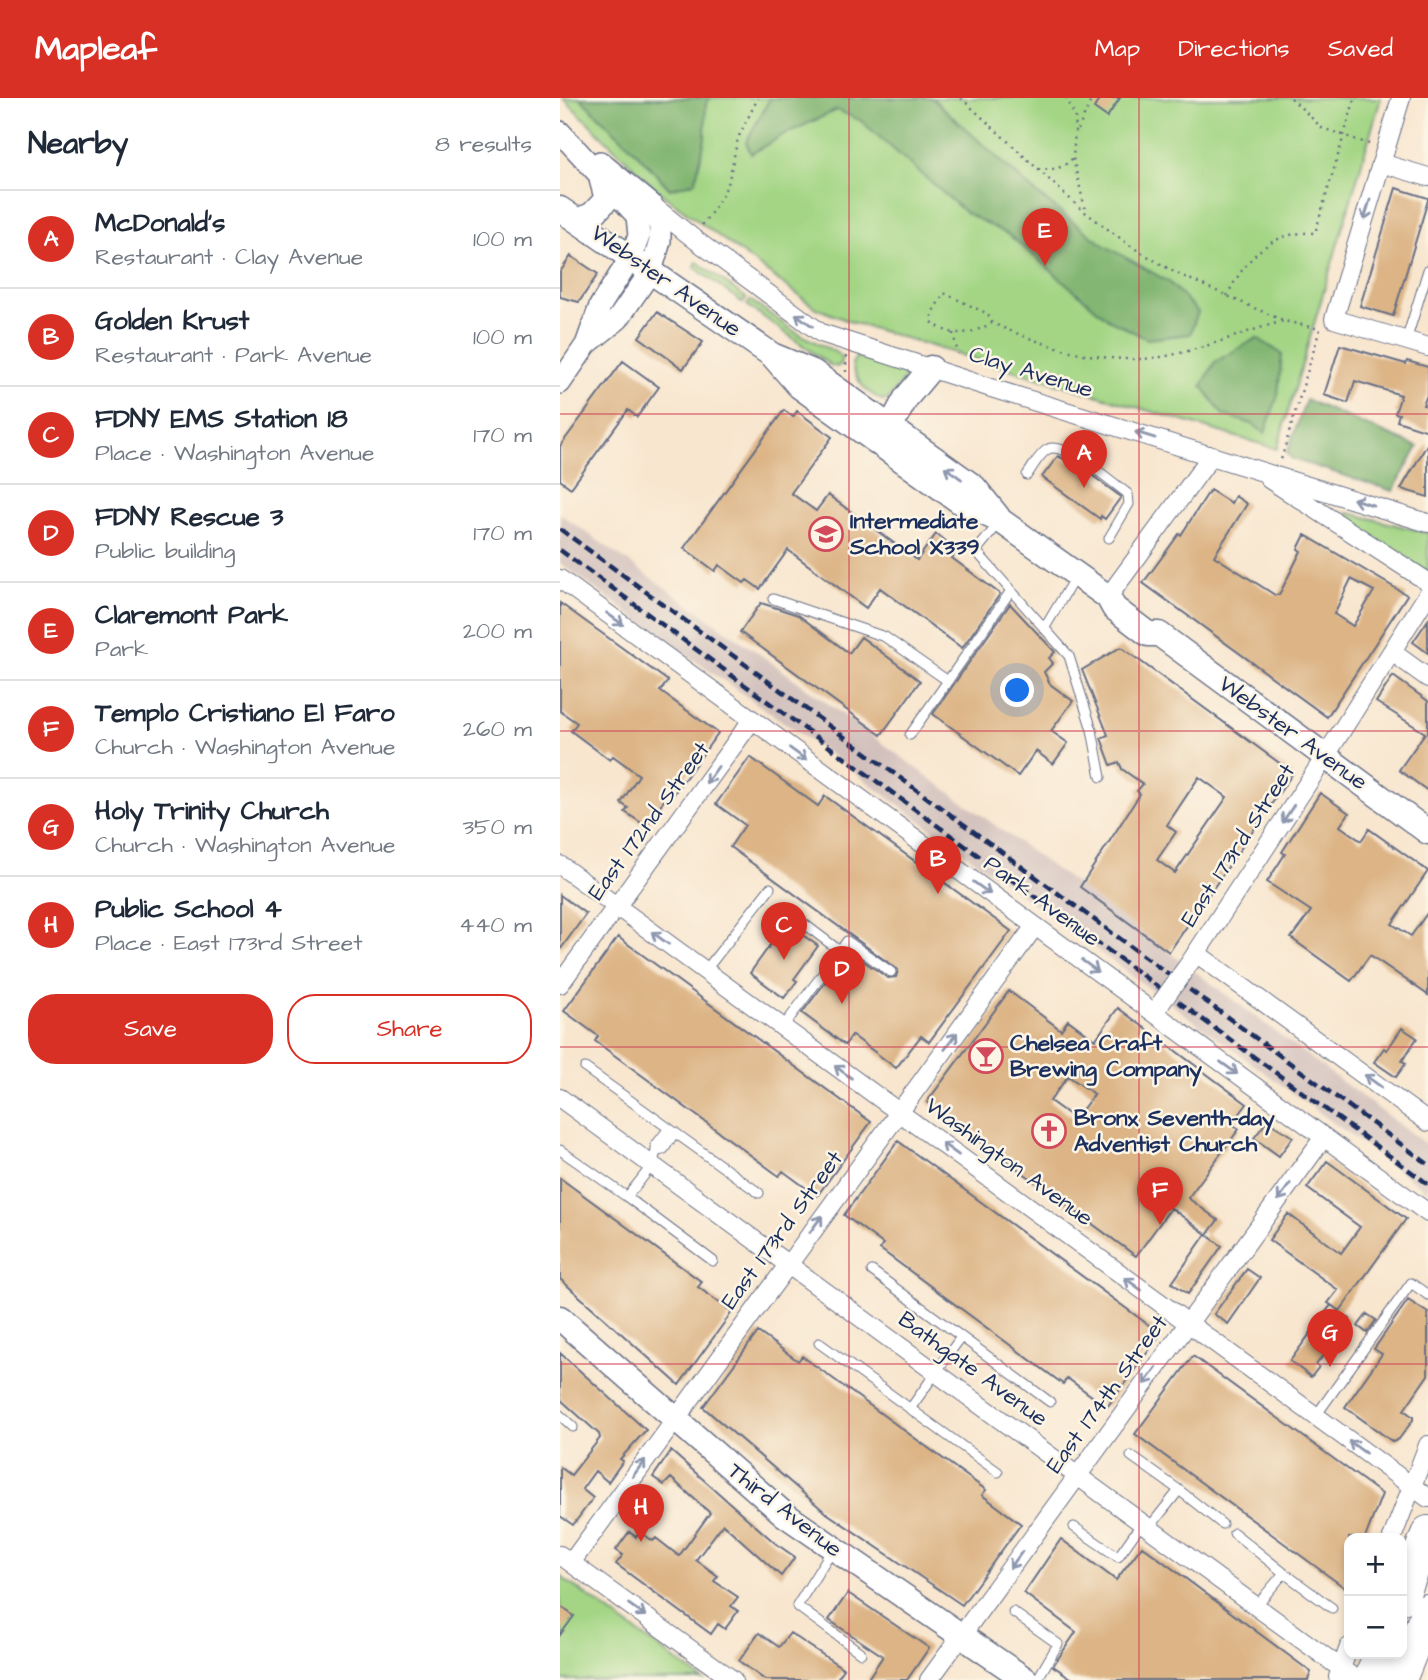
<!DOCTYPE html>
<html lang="en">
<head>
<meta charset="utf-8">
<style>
  body { margin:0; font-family:"Architects Daughter",sans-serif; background:#f6f6f7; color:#1f2937 }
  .controls { position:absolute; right:21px; bottom:21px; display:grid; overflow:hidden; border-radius:14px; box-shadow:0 4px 10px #0003 }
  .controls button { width:63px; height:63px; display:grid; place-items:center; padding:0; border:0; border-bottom:2px solid #e0e1e3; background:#fff; color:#1f2937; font:35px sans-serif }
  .you { position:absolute; left:458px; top:593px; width:24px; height:24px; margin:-18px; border:5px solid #fff; border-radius:50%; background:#1a73e8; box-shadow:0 0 0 10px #1a73e833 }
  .badge { display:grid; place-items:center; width:46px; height:46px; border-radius:50%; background:#d93025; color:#fff; font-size:23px; font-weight:700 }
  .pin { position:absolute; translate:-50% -58px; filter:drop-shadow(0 2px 4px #0008) }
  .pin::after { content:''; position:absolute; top:37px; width:24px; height:21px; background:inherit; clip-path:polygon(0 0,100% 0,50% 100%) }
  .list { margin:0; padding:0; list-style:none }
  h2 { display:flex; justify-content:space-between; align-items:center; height:91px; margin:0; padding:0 28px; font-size:30px }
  h2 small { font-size:23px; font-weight:400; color:#747a83 }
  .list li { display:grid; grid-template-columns:46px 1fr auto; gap:21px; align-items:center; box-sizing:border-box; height:98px; padding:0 28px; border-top:2px solid #e0e1e3 }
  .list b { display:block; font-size:26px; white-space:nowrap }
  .list p { margin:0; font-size:23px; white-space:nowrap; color:#747a83 }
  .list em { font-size:23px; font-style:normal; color:#747a83 }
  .actions { display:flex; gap:14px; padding:21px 28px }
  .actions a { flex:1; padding:16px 0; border:2px solid #d93025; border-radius:28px; text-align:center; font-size:24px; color:#d93025 }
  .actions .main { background:#d93025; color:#fff }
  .map { position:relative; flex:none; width:868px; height:1582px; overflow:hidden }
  header { display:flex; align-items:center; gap:42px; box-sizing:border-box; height:98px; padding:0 35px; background:#d93025; color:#fff }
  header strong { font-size:33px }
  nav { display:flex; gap:38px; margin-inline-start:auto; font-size:24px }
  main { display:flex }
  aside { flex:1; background:#fff }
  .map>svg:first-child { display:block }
</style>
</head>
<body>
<header>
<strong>Mapleaf</strong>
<nav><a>Map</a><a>Directions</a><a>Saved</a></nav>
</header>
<main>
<aside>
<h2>Nearby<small>8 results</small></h2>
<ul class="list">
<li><span class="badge">A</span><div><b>McDonald's</b><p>Restaurant · Clay Avenue</p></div><em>100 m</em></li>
<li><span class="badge">B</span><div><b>Golden Krust</b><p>Restaurant · Park Avenue</p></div><em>100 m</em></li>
<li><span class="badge">C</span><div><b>FDNY EMS Station 18</b><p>Place · Washington Avenue</p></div><em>170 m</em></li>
<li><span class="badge">D</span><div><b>FDNY Rescue 3</b><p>Public building</p></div><em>170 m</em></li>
<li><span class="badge">E</span><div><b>Claremont Park</b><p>Park</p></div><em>200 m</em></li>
<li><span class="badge">F</span><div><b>Templo Cristiano El Faro</b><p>Church · Washington Avenue</p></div><em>260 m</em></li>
<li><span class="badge">G</span><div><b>Holy Trinity Church</b><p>Church · Washington Avenue</p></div><em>350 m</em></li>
<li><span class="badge">H</span><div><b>Public School 4</b><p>Place · East 173rd Street</p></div><em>440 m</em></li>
</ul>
<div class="actions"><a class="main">Save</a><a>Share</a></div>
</aside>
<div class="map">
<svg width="868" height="1582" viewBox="0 0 868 1582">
  <rect width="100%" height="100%" fill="#fcf5e5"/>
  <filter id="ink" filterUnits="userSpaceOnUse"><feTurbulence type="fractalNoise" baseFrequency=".0143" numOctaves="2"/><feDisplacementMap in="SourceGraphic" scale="14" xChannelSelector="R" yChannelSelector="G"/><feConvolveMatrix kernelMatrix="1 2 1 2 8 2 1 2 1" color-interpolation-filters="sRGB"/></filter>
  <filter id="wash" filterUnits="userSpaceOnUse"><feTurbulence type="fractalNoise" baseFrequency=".00686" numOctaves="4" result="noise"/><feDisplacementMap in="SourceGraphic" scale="28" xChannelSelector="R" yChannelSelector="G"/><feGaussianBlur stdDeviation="1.57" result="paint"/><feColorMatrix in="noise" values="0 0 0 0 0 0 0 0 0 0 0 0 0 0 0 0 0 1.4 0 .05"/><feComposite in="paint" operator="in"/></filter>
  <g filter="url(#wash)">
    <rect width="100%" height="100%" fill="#f8e6cf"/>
    <path fill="#d1c0bc" d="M0,416L211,564L609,854L868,1048V1094L261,650L112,547L0,465Z"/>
    <path fill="#a3d584" stroke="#5f8271" stroke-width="2" d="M3,0H821L717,351L291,224L256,210L99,94Z
      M137,164L186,200L183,205L134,169Z
      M190,202L235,234L277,255L281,259V266L277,269L270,267L187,207Z
      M296,259L300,260L347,277L329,300L324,303C306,295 297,285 292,266Z
      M784,415H789L868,435V473L861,471L783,419Z
      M0,1478L143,1582H0Z"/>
    <path fill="#82b672" stroke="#4e7268" stroke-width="2" d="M20,0H151L146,5L145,41L135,84L110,91L72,50Z
      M210,0H372L476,95L542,146L609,184L638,214L630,236L587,241L548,221L449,137L406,115L300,22L277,12L223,37L191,56L186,44Z
      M697,240L722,256L718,297L705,335L692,326L663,317L642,288L655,264Z
      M746,302L858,349L833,393L732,361L727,355Z"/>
    <g id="blocks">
      <path fill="#dcb485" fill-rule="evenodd" d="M540,0H560L547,19L534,10Z
        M836,90L868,100V102L833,218L800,208Z
        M11,158L38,176L19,204L0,199V174Z
        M97,214L143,244L123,271L79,239Z
        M780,247L846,266L847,263L868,269V295L863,307L868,308V333L837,323L839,316L835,315L841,297L795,283L788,305L764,297Z
        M63,263L99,289L77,319L68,312L11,390L0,382V348Z
        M224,312L233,319L237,313L272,339L231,395L256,413L268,397L357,462L376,436L398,452L392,460L440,496L402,550L320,490L306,510L228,452L200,491L187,482L184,485L159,467L155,473L124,450Z
        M868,345V399L841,391Z
        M498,358L525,372L561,399L545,421L541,418L540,421L482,379Z
        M650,392L671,405L675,398L687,406L654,458L715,497H719L741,453L738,451L745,437L847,497L767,619L583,485L619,436L621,437ZM791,481L814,493L793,528L774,516Z
        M0,505L108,583L100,593L158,635L108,704L105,701L86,728L65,714L68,710L61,705L79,677L53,658L50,662L11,633L17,625L0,613Z
        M201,505L238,517L289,555L301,539L360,583L321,637L180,534Z
        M450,506L495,554L489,560L493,565L484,574L490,586L513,603L491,633L508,645L493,666L476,653L458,678L373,616Z
        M868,522V555L853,544Z
        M561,549L733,675L609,854L520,789L580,696L577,693L583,686L562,671L559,664L551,667L541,640L548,637L522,572ZM639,679L667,699L615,775L597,762L616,734L607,727Z
        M833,578L868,603V693L839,672L865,635L816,604Z
        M190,659L258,708L265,698L451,833L369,944L361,938L336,970L292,937L285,947L242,915L289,853L328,880L336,879L338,872L170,749L185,727L156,706Z
        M760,695L789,715L780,728L801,743L809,731L868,773L832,826L851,838L868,814V897L810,857L791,883L731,840L751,813L707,784L725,756L722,754Z
        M0,797L26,816L0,852Z
        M226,825L258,848L234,881L237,883L224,900L190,875Z
        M58,839L311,1024L257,1098L223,1073L219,1078L35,943L38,938L4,913Z
        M449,893L501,932L508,922L535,942L558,910L687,1006L672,1026L679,1031L628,1100L658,1122L647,1137L662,1148L628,1196L612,1185L646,1136L611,1110L576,1158L367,1004ZM508,978L534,996L515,1021L490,1003Z
        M842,930L857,940L842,963L846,965L836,979L814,964L824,950L827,952Z
        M707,1023L733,1039L719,1058L694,1040Z
        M338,1043L601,1236L547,1309L507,1280L503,1286L320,1151L323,1146L284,1117Z
        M767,1063L846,1121L780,1213L768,1205L778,1192L709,1142L728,1116L781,1155L800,1129L747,1090Z
        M0,1080L142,1184L138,1189L172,1214L119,1287L0,1181Z
        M687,1171L700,1180L668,1226L654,1216Z
        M848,1202L868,1215V1277L844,1312L853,1319V1322L839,1341L833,1344L785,1309L822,1256L814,1251Z
        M771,1207L790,1221L756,1267L759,1269L751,1279L730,1263Z
        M807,1216L816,1222L807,1235L798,1228Z
        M198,1234L238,1263L242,1258L426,1392L422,1397L461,1426L402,1507L265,1414L143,1309Z
        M0,1255L86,1332L60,1361L63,1363L48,1384L35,1373L22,1391L33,1400L13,1427L0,1418V1369L11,1377L40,1340L39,1336L0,1301Z
        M633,1258L822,1396L805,1440H789V1479L785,1490L575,1336Z
        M111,1353L215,1445L235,1459L221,1478L163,1426L136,1462L158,1478L154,1483L178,1499L171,1508L178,1513L165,1531L158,1526L151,1536L56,1466L63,1457L56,1452L69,1434L76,1439L80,1434L93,1443L96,1440L119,1458L150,1415L111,1380L104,1387L93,1379Z
        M501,1441L556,1482L582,1448L751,1574L748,1582H514L493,1568L516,1534L464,1495Z
        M288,1495L369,1550L347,1582H307L323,1558L269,1522Z
        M0,1508L14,1518L0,1537Z
        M199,1535L219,1549L230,1535L284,1571L276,1582H205L179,1563Z"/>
    </g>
  </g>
  <g filter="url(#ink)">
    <use href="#blocks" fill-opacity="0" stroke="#686f86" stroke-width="2"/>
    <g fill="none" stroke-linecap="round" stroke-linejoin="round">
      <g stroke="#686f86" stroke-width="11">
        <path id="service" d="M846,243L868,172
          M467,377C473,369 479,356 488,351C506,343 553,385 568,396L569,406L549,440
          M440,424L416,453L509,558L532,632L541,679
          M213,501L325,539L388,583
          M484,531L515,479
          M350,637L450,494
          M280,853L287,843L331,874
          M145,873L210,790
          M223,929L280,853L239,822
          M25,970L199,1095
          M109,1030L96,1047C98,1066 78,1084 67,1099L153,1163
          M0,1052L67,1099
          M96,1054L104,1051L115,1034
          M312,1173L490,1304
          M259,1245L438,1374
          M350,1311L401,1239
          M0,1317L13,1329
          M755,1319L851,1185L868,1197
          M571,1358L619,1392
          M514,1429L558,1459L582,1425
          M589,1430L619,1392L662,1426
          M674,1435L724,1475L696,1508
          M272,1452L237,1508L301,1555
          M724,1475L772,1510
          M453,1514L498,1546L477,1582"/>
      </g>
      <g stroke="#686f86" stroke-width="20">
        <path id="minor" d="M841,0L774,221L868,249
          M821,65L868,79
          M92,107L133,140L261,235L431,290L868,425
          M709,381L868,484
          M0,481L868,1115
          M548,499L652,357
          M832,554L868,580
          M0,767L868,1400
          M636,855L868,1024
          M631,863L765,659L868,496
          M0,886L192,622
          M0,1000L797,1582
          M832,1440L868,1347
          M0,1457L173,1582
          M11,1465L475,828
          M778,1579L789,1549
          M369,1582L764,1039"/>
      </g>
      <g stroke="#686f86" stroke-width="24">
        <path id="tertiary" d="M0,34L77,118L79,138L71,159L40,208L26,247L0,285
          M28,245L58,221L91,173L100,143V129L92,107L40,64"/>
      </g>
      <g stroke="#686f86" stroke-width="27">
        <path id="secondary" d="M0,111L212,257L253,274L414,389L438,419
          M19,122L32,117L47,101L42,83
          M212,257L239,288L402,405L441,423L548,499L554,510L588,536H599L868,734
          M323,342L346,300L371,270
          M0,1220L224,1416L466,1582"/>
      </g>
      <g stroke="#686f86" stroke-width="34">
        <path id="motorway" d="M842,1500L868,1434
          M809,1582L820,1556
          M840,1582L868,1512"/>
      </g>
      <path stroke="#686f86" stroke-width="2.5" stroke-dasharray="2 5" stroke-linecap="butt" d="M401,0L521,111L572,149L616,175L701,213L724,223L760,231L721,362
        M506,0L516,21L513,60L526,115
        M731,0L762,30L809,46
        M518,32L532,0
        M478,71C494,72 502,71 513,60
        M142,127L154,111L168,86L178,40L198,0
        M667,198C685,161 711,132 755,135L795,0
        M432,225L428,216L384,195L372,215V224C391,240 411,237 432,225C482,247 538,266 594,260C639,254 681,234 724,223
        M393,235L398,256
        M286,258V276"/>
      <use href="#service" stroke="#fff" stroke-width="9"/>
      <use href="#minor" stroke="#fff" stroke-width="18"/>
      <use href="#tertiary" stroke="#fff" stroke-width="21"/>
      <use href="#secondary" stroke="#fff" stroke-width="24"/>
      <use href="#motorway" stroke="#fff" stroke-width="32"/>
      <path stroke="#1b2f5e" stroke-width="4.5" stroke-dasharray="10 5" stroke-linecap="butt" d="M0,431L868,1066
        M0,452L868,1086"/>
      <g stroke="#686f86" stroke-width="20" stroke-linecap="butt">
        <path id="minor-bridge" d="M601,905L631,863"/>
      </g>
      <use href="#minor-bridge" stroke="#fff" stroke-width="18"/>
    </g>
    <defs><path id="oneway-shaft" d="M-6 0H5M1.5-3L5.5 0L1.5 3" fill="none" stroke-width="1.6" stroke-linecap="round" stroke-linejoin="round" transform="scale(1.75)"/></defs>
    <g stroke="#8d97ae">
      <use href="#oneway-shaft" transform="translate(807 112) rotate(107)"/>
      <use href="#oneway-shaft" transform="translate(244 222) rotate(-144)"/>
      <use href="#oneway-shaft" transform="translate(585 337) rotate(-163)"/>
      <use href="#oneway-shaft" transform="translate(393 375) rotate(-144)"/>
      <use href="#oneway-shaft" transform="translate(803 404) rotate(-163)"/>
      <use href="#oneway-shaft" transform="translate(55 521) rotate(36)"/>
      <use href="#oneway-shaft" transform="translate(238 656) rotate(36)"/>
      <use href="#oneway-shaft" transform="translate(152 677) rotate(126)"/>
      <use href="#oneway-shaft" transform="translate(728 716) rotate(123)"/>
      <use href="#oneway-shaft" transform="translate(422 790) rotate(36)"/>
      <use href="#oneway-shaft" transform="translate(100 840) rotate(-144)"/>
      <use href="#oneway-shaft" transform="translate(530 868) rotate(36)"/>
      <use href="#oneway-shaft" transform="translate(391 943) rotate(-54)"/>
      <use href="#oneway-shaft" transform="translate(669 970) rotate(36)"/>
      <use href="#oneway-shaft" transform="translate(283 974) rotate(-144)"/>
      <use href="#oneway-shaft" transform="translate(813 983) rotate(-144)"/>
      <use href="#oneway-shaft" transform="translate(390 1051) rotate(-144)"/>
      <use href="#oneway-shaft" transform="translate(724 1094) rotate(126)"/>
      <use href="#oneway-shaft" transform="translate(256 1126) rotate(-54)"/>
      <use href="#oneway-shaft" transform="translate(573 1186) rotate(-144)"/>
      <use href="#oneway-shaft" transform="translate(590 1278) rotate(126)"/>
      <use href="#oneway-shaft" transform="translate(797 1349) rotate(-144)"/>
      <use href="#oneway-shaft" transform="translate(79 1370) rotate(-54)"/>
      <use href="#oneway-shaft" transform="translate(456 1462) rotate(126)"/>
      <use href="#oneway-shaft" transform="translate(77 1512) rotate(35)"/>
    </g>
  </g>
  <path fill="none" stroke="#d1495b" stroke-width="2" stroke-opacity="0.55" d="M289,0V1582M579,0V1582M0,316H868M0,633H868M0,949H868M0,1266H868"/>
  <defs>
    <g id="school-ring" transform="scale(1.75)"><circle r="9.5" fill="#fcf5e5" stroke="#d1495b" stroke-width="1.5"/><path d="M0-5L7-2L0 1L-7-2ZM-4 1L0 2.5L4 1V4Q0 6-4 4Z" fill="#d1495b"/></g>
    <g id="bar-ring" transform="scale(1.75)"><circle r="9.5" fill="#fcf5e5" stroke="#d1495b" stroke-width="1.5"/><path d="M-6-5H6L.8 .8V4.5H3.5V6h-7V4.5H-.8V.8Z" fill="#d1495b"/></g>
    <g id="church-ring" transform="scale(1.75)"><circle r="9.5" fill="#fcf5e5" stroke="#d1495b" stroke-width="1.5"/><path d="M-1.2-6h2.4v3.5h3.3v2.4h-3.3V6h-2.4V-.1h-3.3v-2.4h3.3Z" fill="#d1495b"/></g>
  </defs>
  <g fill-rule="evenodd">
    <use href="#school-ring" x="266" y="436"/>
    <use href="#bar-ring" x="426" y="958"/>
    <use href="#church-ring" x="489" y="1033"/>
  </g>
  <g text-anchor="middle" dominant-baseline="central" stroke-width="5" stroke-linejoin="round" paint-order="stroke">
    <g font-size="23" fill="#1b2f5e" stroke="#fcf5e5">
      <text transform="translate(106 183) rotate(35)">Webster Avenue</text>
      <text transform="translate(471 274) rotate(17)">Clay Avenue</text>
      <text transform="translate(733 635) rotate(36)">Webster Avenue</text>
      <text transform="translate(89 723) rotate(-54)">East 172nd Street</text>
      <text transform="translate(678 747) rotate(-57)">East 173rd Street</text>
      <text transform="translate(482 803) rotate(36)">Park Avenue</text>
      <text transform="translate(449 1064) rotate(36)">Washington Avenue</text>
      <text transform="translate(222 1132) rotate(-54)">East 173rd Street</text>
      <text transform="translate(413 1271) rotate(36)">Bathgate Avenue</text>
      <text transform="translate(547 1296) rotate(-54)">East 174th Street</text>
      <text transform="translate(225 1412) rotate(38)">Third Avenue</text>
    </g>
    <g font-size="23" font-weight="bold" fill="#1b2f5e" stroke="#fcf5e5" text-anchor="start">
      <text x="290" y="423">Intermediate<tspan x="290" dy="26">School X339</tspan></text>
      <text x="450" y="945">Chelsea Craft<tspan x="450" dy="26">Brewing Company</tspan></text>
      <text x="514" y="1020">Bronx Seventh-day<tspan x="514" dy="26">Adventist Church</tspan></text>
    </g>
  </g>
</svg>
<div class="controls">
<button>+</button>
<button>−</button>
</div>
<div class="you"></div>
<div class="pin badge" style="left:524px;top:390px">A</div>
<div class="pin badge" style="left:378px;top:796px">B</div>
<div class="pin badge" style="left:224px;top:862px">C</div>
<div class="pin badge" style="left:282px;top:906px">D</div>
<div class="pin badge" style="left:485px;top:168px">E</div>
<div class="pin badge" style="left:600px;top:1127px">F</div>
<div class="pin badge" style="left:770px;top:1269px">G</div>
<div class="pin badge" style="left:81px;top:1444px">H</div>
</div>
</main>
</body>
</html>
